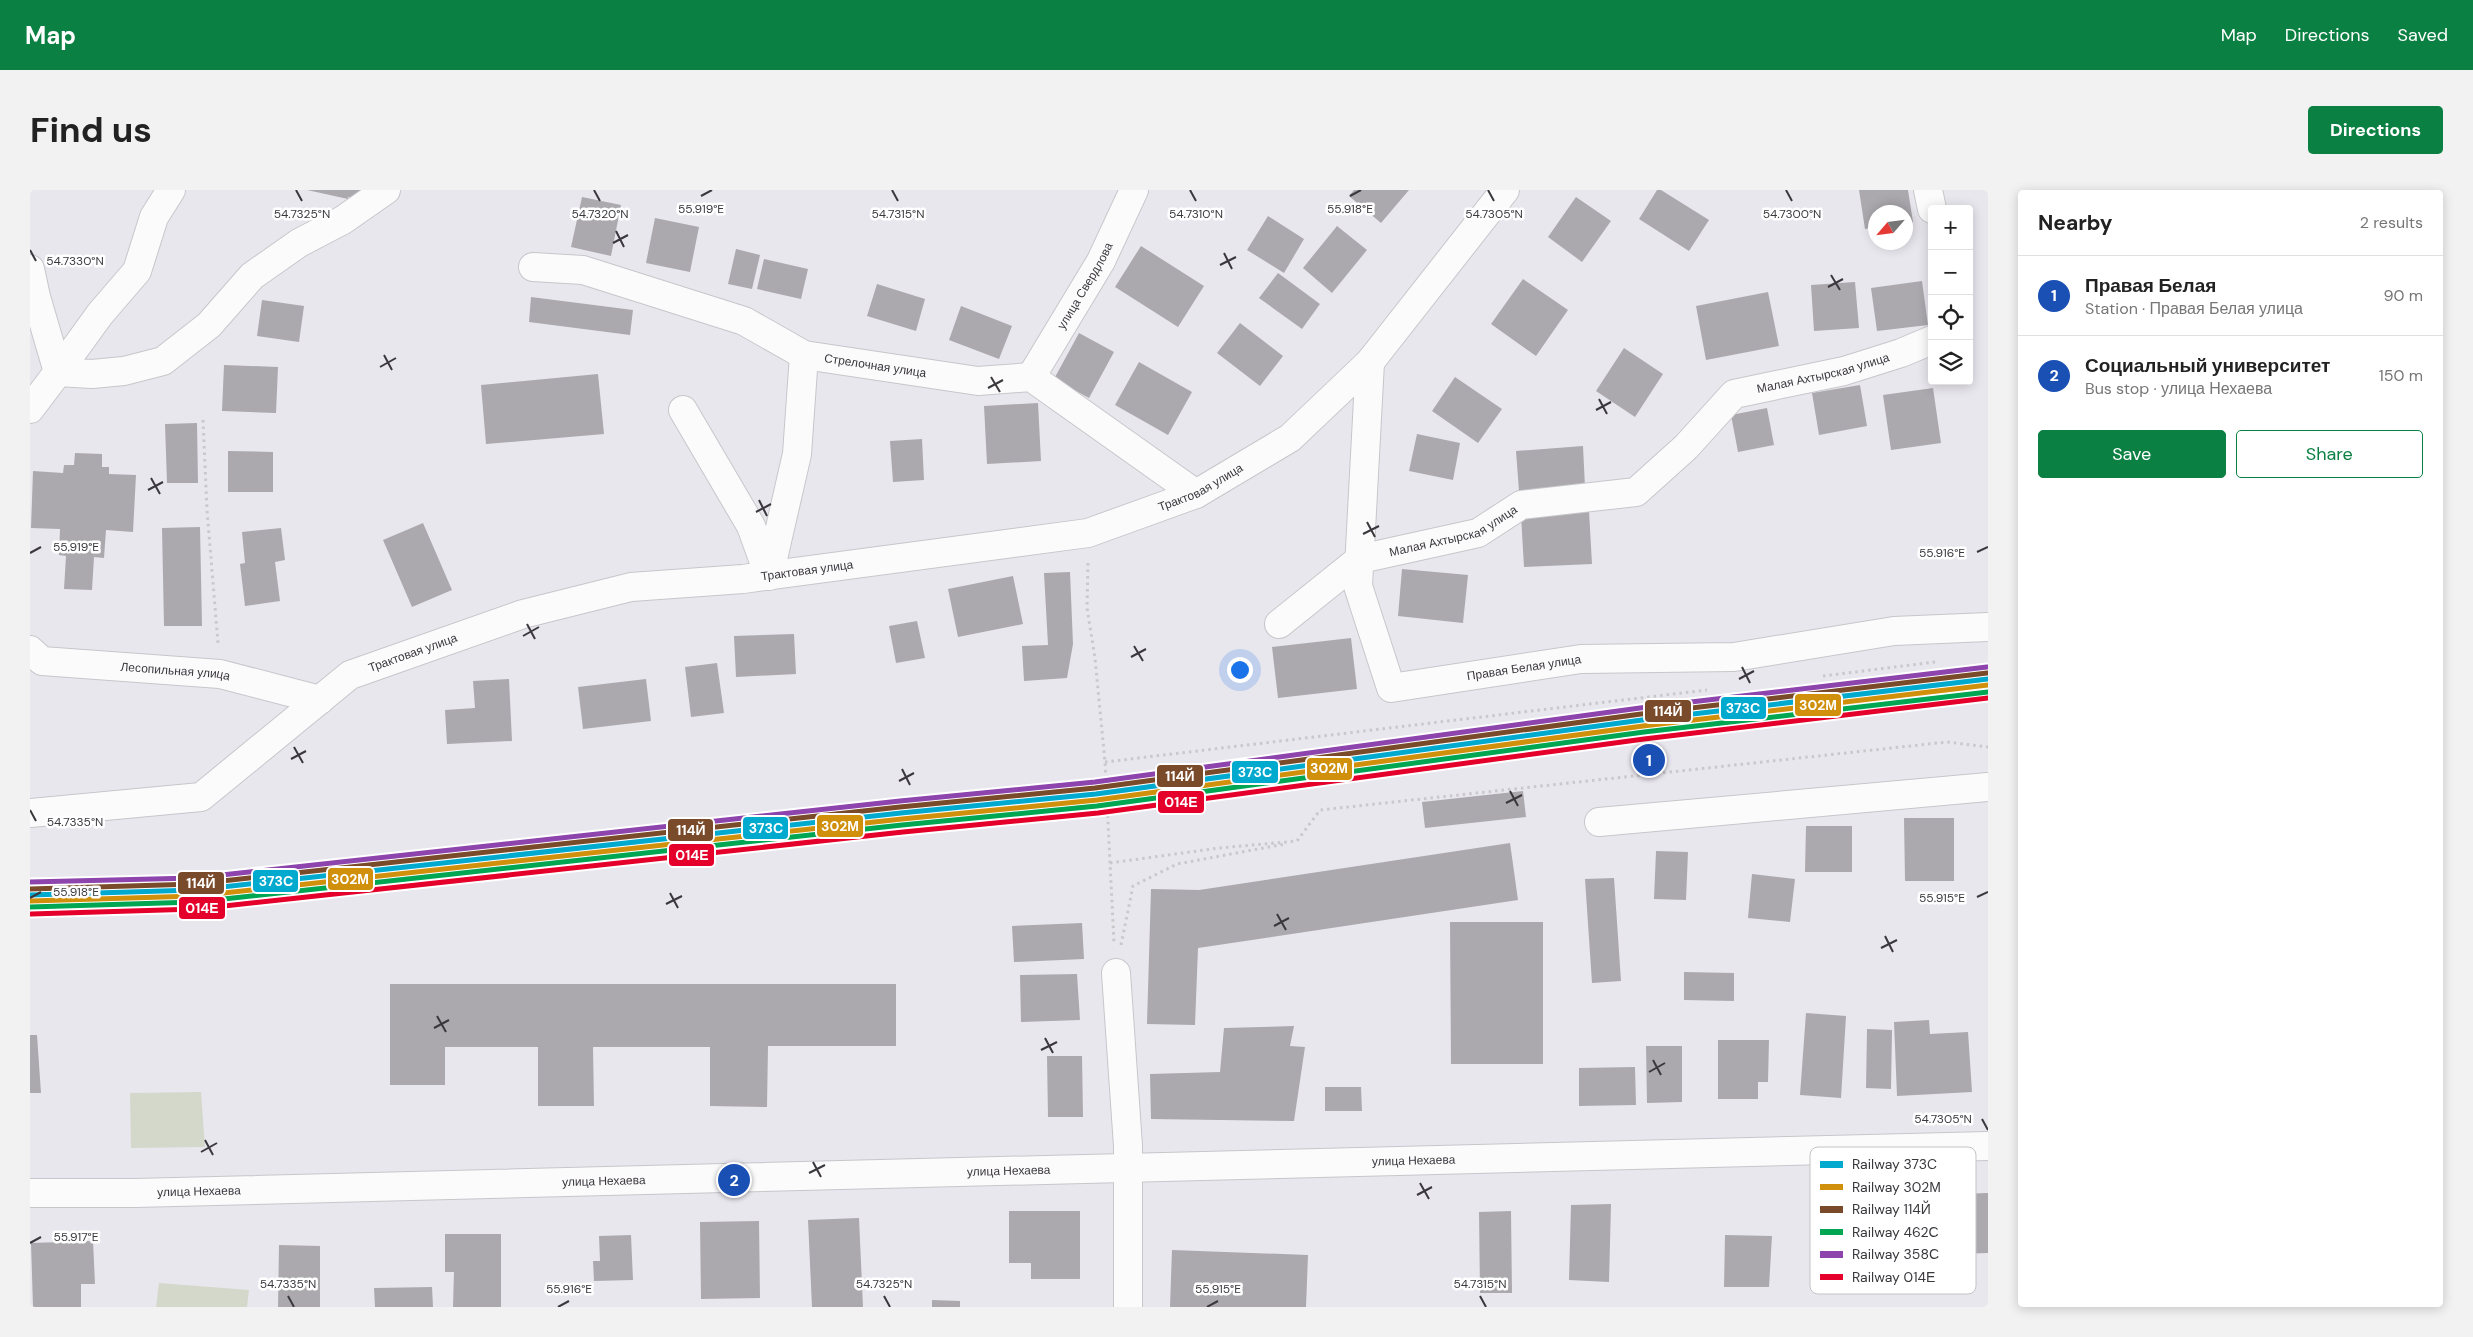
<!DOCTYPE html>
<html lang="en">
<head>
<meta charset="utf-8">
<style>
  body { margin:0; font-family:"DM Sans",sans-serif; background:#f2f2f2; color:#222 }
  .controls { position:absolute; right:15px; top:15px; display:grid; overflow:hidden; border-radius:5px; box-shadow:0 2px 12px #0003 }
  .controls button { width:45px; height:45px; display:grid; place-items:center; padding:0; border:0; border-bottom:1px solid #e0e0e0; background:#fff; color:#222; font:25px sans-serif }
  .compass { position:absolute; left:1838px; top:15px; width:45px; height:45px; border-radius:50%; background:#fff; box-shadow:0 2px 12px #0003; rotate:242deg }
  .you { position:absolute; left:1209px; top:479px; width:18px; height:18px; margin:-12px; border:4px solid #fff; border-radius:50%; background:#1a73e8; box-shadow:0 0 0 8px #1a73e833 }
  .badge { display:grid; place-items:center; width:32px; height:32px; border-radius:50%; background:#0b8043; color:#fff; font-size:16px; font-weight:700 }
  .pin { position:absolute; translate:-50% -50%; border:2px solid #fff; box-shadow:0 1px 5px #0006 }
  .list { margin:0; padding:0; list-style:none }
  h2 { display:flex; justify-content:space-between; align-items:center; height:65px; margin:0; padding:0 20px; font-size:21px }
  h2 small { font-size:16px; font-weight:400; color:#767676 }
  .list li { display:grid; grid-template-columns:32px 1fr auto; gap:15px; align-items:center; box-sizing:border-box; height:80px; padding:0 20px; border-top:1px solid #e0e0e0 }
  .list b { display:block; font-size:19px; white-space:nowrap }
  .list p { margin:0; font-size:16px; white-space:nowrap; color:#767676 }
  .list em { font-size:16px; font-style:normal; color:#767676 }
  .actions { display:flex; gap:10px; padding:15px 20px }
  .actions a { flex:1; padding:11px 0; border:1px solid #0b8043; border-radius:5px; text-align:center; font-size:18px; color:#0b8043 }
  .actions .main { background:#0b8043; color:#fff }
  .icon { flex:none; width:28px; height:28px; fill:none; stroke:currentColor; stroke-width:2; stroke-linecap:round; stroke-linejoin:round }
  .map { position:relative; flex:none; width:1958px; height:1117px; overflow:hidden; border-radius:5px }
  header { display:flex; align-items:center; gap:30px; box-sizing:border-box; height:70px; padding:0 25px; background:#0b8043; color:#fff }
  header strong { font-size:24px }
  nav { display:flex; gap:28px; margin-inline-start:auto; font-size:18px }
  .intro { display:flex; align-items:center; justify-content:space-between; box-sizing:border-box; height:120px; padding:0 30px }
  h1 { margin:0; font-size:35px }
  .button { padding:12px 22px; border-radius:5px; background:#0b8043; color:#fff; font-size:18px; font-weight:700 }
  main { display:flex; gap:30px; padding:0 30px }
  aside { flex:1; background:#fff; border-radius:5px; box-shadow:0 2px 12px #0003 }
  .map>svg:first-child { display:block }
</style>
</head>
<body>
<header>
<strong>Map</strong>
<nav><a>Map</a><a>Directions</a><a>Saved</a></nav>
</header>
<div class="intro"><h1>Find us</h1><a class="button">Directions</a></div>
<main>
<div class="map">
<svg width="1958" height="1117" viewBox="0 0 1958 1117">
  <rect width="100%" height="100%" fill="#e9e7ee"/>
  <path fill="#d3d8cb" d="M171,902L175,957L101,958L100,903Z
    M129,1093L219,1100L217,1117H126Z"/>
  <path fill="#aba9ae" d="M277,0H332L330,9L318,7V9Z
    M1324,0H1379L1351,33L1319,6Z
    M1627,0H1631L1679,30L1659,61L1609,29Z
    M1829,0H1878L1883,32L1876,33V22H1846V37L1835,39Z
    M552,7L591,15L581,66L541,57Z
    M1546,7L1581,31L1552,72L1518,47Z
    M1238,26L1274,49L1254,83L1217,60Z
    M625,28L669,37L660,82L616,73Z
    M1307,36L1337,60L1302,103L1273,78Z
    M1111,56L1174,96L1148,137L1085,97Z
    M706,59L730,65L722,99L698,94Z
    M734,69L778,79L771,109L727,99Z
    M1248,83L1290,114L1272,139L1229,108Z
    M1493,89L1538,120L1506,166L1461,134Z
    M1892,91L1898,135L1847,141L1841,98Z
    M1825,92L1829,138L1784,141L1781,95Z
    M847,94L895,109L886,141L837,126Z
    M1738,102L1749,156L1676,170L1666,116Z
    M501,107L603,120L600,145L499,132Z
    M232,110L274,116L269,152L227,146Z
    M931,116L982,136L969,169L919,150Z
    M1210,133L1253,166L1230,196L1187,163Z
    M1049,143L1084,162L1059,208L1024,189Z
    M1594,158L1633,184L1605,227L1566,201Z
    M1109,172L1162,202L1138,245L1085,215Z
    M194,175L248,177L246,223L192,221Z
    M568,184L574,244L456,254L451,195Z
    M1425,187L1472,219L1448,253L1402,221Z
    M1830,195L1837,236L1789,245L1782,203Z
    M1903,198L1911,253L1861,260L1853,205Z
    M1008,213L1011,271L957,274L954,216Z
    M1737,218L1744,255L1708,262L1701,225Z
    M167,233L168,293H137L135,234Z
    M1387,244L1430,253L1423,290L1379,281Z
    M892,249L894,290L863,292L860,251Z
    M1553,256L1555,297L1489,301L1486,261Z
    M198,261L243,262V302H198Z
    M45,263L72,264V277H79V284L106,285L103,342L76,340L74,368L64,367L62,400L34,399L36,366L29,365L30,339L1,338L3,281L33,283L34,275H44Z
    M1559,321L1562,374L1494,377L1491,325Z
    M393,333L422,400L382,417L353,350Z
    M170,337L172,436H134L132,338Z
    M251,338L255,370L245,372L250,411L215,416L210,374L215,373L212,342Z
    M1372,379L1438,385L1433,433L1368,426Z
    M1040,382L1043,454L1037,488L994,491L992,456L1018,455L1014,383Z
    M983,386L993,434L928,447L918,399Z
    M887,431L895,468L866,473L859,436Z
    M764,444L766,484L706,487L704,446Z
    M1321,448L1327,499L1248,508L1242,457Z
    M687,473L694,523L661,527L655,477Z
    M479,489L482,551L417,554L415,520L445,518L443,491Z
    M616,489L621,531L553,539L548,497Z
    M1493,601L1496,627L1395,638L1392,612Z
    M1874,628H1924V691H1875Z
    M1776,636H1822V682H1775Z
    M1480,653L1488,710L1168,758L1165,835L1117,834L1121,699L1169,700Z
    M1626,661L1658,662L1656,710L1624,709Z
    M1722,684L1765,689L1760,732L1718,728Z
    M1584,688L1591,791L1562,793L1555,689Z
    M1420,732H1513V874H1421Z
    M1052,733L1054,769L984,772L982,736Z
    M1654,782L1704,783V811L1654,810Z
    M1047,784L1050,830L991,832L990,785Z
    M360,794H866V856H738L737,917L680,916V857H563L564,916H508V857H415V895H360Z
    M1776,823L1816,826L1811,908L1770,905Z
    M1899,830L1900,844L1938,842L1942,902L1867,906L1864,832Z
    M1264,836L1260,856L1275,857L1264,931L1121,929L1120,884L1190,882L1194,838Z
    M1837,839L1862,840L1861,899L1836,898Z
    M0,845H7L11,903H0Z
    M1688,850H1739L1738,892H1728V909H1688Z
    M1616,856H1652V912L1617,913Z
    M1017,866H1052L1053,927H1018Z
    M1605,877L1606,915L1549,916V878Z
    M1295,897H1331L1332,921H1295Z
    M1958,1003V1063L1928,1064L1927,1004Z
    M1581,1014L1579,1092L1539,1090L1541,1015Z
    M979,1021H1050V1089H1001V1073H979Z
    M1481,1021L1482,1103H1450L1449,1022Z
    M829,1028L833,1117H782L778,1030Z
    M729,1031L730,1108L671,1109L670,1032Z
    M415,1044H471V1117H423L424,1082H415Z
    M601,1045L603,1090L564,1091L563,1071H570L569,1046Z
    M1695,1045L1742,1046L1739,1097H1694Z
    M63,1051L65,1094H51V1117H3L1,1053Z
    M249,1055L290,1056V1117H248Z
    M1142,1060L1278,1065L1276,1117H1140Z
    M402,1097L403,1117H345L344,1098Z
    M902,1110L930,1111V1117H902Z"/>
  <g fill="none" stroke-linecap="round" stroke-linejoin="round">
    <g stroke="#c7c6ca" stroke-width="30">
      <g id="minor">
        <path d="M141,0L124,27L107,81L70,124L28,182L62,184L94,181L133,171L179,135L222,86L269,53L313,30L356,0"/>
        <path d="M1898,0L1902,19"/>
        <path id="s1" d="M503,77L553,80L714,131L774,165L948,191L1001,187L1166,304"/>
        <path d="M0,79L6,107L28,182L0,219"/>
        <path id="s2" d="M1340,172L1328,396L1361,498L1551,469L1704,467L1864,441L1958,437"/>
        <path id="s3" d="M1001,187L1071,71L1104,0"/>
        <path d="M653,220L721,336L739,386L767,264L774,165"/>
        <path id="s4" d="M1249,434L1330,369L1448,343L1491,315L1606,302L1656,257L1704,204L1814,181L1871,163L1902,150"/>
        <path id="s5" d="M0,460L12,471L190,484L290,510"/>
        <path id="s6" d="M0,623L171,607L320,485L493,424L601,397L713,389L1058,343L1166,304L1260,248L1340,172L1475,0"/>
        <path d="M1569,632L1958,597"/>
        <path d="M1086,783L1098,956V1117"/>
        <path id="s7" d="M0,1003H105L1958,956"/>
      </g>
    </g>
    <path stroke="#c9c8cb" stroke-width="3" stroke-dasharray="2.5 4" stroke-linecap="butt" d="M173,230L177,320L188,453
      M1058,373L1057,418L1065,468L1075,572L1084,753
      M1793,486L1905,472
      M1075,572L1677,500
      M1080,673L1189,658L1267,651L1290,620L1917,552L1958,557
      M1091,755L1103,696L1147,674L1255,654"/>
    <use href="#minor" stroke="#fcfbfc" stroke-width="28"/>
    <g stroke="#fff" stroke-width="9">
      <path id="rail-1" d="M0,705L165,700L871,623L1066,604L1612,530L1958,489"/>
    </g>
    <g stroke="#fff" stroke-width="9">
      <path id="rail-2" d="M0,711L166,706L872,629L1067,610L1613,536L1958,495"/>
    </g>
    <g stroke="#fff" stroke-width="9">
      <path id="rail-3" d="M0,699L165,694L870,617L1065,598L1611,524L1957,483"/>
    </g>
    <g stroke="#fff" stroke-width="9">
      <path id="rail-4" d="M0,717L166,712L872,635L1067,616L1614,542L1958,502"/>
    </g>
    <g stroke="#fff" stroke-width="9">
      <path id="rail-5" d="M0,692L164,688L870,611L1065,592L1610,518L1957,477"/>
    </g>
    <g stroke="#fff" stroke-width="9">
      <path id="rail-6" d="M1,724L167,719L873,642L1068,623L1614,549L1958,508"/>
    </g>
    <use href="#rail-1" stroke="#00a9ce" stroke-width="5"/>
    <use href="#rail-2" stroke="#d1900c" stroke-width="5"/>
    <use href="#rail-3" stroke="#7a4b2a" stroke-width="5"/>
    <use href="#rail-4" stroke="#00a651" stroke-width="5"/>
    <use href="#rail-5" stroke="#8e44ad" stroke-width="5"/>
    <use href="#rail-6" stroke="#e4002b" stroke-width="5"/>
  </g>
  <path fill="none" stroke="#3a383d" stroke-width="2" d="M266,0L272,11M564,0L570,11M862,0L868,11M1160,0L1166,11M1458,0L1464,11M1756,0L1762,11M671,6L682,0M1320,6L1331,0M586,41L594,57M583,53L598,45M0,60L6,71M1194,63L1202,79M1190,75L1206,67M1801,85L1810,100M1798,97L1813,89M354,165L362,180M350,177L366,168M961,187L970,202M958,198L973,190M1569,209L1577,224M1566,220L1581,212M121,288L130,304M118,300L133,292M729,310L737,326M726,322L741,314M1337,332L1345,347M1333,344L1349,336M1947,362L1958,357M0,363L11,357M497,434L505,449M493,446L509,437M1104,456L1113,471M1101,467L1116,459M1712,477L1720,493M1709,489L1724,481M264,557L273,573M261,569L276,561M872,579L880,595M869,591L884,583M1480,601L1488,616M1476,613L1492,605M0,620L6,631M640,703L648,718M1947,707L1958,702M0,708L11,702M636,714L652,706M1247,724L1256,740M1244,736L1259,728M1855,746L1863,762M1851,758L1867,750M407,826L416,842M404,838L419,830M1015,848L1023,863M1011,860L1027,852M1623,870L1631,885M1619,882L1635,873M1952,929L1958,940M175,950L183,965M171,962L187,953M783,972L791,987M779,983L795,975M1390,993L1399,1009M1387,1005L1402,997M0,1053L11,1047M258,1106L264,1117M854,1106L860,1117M1450,1106L1456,1117M528,1117L539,1111M1177,1117L1188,1111"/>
  <g text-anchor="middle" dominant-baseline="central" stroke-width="5" stroke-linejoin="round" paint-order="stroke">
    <g font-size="12" fill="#3a383d" stroke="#fff">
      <text stroke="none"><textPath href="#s3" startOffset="106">улица Свердлова</textPath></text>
      <text stroke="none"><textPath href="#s1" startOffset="360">Стрелочная улица</textPath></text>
      <text stroke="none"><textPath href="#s4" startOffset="622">Малая Ахтырская улица</textPath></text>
      <text stroke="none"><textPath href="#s6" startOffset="1241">Трактовая улица</textPath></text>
      <text stroke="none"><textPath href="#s4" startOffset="202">Малая Ахтырская улица</textPath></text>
      <text stroke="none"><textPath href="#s6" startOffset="836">Трактовая улица</textPath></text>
      <text stroke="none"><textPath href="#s6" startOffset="431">Трактовая улица</textPath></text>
      <text stroke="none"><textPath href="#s2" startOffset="466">Правая Белая улица</textPath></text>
      <text stroke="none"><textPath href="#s5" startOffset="150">Лесопильная улица</textPath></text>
      <text stroke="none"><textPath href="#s7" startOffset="1384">улица Нехаева</textPath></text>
      <text stroke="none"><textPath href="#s7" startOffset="979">улица Нехаева</textPath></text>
      <text stroke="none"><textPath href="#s7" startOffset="574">улица Нехаева</textPath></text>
      <text stroke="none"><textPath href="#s7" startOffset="169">улица Нехаева</textPath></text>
    </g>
  </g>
  <rect x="1780" y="957" width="166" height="147" rx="8" fill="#fff" stroke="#c4c3c5" stroke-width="1"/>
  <rect x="1790" y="971" width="23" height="7" fill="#00a9ce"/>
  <rect x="1790" y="994" width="23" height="6" fill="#d1900c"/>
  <rect x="1790" y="1016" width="23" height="7" fill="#7a4b2a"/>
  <rect x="1790" y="1039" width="23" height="6" fill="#00a651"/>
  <rect x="1790" y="1061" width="23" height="7" fill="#8e44ad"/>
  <rect x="1790" y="1084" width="23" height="6" fill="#e4002b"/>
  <g font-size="14" fill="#3a383d">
    <text x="1822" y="979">Railway 373C</text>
    <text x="1822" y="1002">Railway 302М</text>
    <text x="1822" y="1024">Railway 114Й</text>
    <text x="1822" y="1047">Railway 462С</text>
    <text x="1822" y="1069">Railway 358С</text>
    <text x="1822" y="1092">Railway 014Е</text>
  </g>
  <g font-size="12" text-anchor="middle" fill="#3a383d" stroke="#fff" stroke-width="5" stroke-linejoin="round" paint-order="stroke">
    <text x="671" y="23">55.919°E</text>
    <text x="1320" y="23">55.918°E</text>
    <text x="272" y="28">54.7325°N</text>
    <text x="570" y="28">54.7320°N</text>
    <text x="868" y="28">54.7315°N</text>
    <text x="1166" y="28">54.7310°N</text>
    <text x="1464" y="28">54.7305°N</text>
    <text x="1762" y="28">54.7300°N</text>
    <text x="45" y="75">54.7330°N</text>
    <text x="46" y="361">55.919°E</text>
    <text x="1912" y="367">55.916°E</text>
    <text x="45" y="636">54.7335°N</text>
    <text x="46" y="706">55.918°E</text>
    <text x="1912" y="712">55.915°E</text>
    <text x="1913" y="933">54.7305°N</text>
    <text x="46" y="1051">55.917°E</text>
    <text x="258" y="1098">54.7335°N</text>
    <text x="854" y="1098">54.7325°N</text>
    <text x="1450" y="1098">54.7315°N</text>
    <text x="539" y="1103">55.916°E</text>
    <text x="1188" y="1103">55.915°E</text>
  </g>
  <g stroke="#fff" stroke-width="2">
    <rect x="1764" y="503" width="48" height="24" rx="5" fill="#d1900c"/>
    <rect x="1690" y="506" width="47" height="24" rx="5" fill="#00a9ce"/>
    <rect x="1614" y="509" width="48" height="24" rx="5" fill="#7a4b2a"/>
    <rect x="1276" y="567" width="47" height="24" rx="5" fill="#d1900c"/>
    <rect x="1201" y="570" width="48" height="24" rx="5" fill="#00a9ce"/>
    <rect x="1126" y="574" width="48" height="24" rx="5" fill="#7a4b2a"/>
    <rect x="1127" y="600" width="48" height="24" rx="5" fill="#e4002b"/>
    <rect x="786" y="624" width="48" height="24" rx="5" fill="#d1900c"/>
    <rect x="712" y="626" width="47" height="24" rx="5" fill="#00a9ce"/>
    <rect x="637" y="628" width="47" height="24" rx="5" fill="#7a4b2a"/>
    <rect x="638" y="653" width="47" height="24" rx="5" fill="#e4002b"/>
    <rect x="297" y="677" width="47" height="24" rx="5" fill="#d1900c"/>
    <rect x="222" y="679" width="47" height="24" rx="5" fill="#00a9ce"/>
    <rect x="147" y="681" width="48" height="24" rx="5" fill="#7a4b2a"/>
    <rect x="148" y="706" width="48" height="24" rx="5" fill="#e4002b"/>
  </g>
  <g font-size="14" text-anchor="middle" font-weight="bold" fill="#fff">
    <text x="1788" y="520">302М</text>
    <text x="1713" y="523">373C</text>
    <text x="1638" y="526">114Й</text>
    <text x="1299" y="583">302М</text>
    <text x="1225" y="587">373C</text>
    <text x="1150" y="591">114Й</text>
    <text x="1151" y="617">014Е</text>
    <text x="810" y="641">302М</text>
    <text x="736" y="643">373C</text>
    <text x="661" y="645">114Й</text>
    <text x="662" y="670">014Е</text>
    <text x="320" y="694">302М</text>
    <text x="246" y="696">373C</text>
    <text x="171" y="698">114Й</text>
    <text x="172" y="723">014Е</text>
  </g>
</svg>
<div class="controls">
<button>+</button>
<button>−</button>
<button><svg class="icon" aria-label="locate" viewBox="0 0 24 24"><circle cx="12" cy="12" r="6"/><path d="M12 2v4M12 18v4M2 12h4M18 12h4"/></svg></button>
<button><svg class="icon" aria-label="layers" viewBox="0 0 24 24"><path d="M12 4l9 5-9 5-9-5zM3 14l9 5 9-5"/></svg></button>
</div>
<svg class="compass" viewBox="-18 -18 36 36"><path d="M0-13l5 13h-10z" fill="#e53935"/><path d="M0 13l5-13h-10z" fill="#767676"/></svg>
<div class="you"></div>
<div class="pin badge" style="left:1619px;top:570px;background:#1a4fb4">1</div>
<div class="pin badge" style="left:704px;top:990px;background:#1a4fb4">2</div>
</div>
<aside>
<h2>Nearby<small>2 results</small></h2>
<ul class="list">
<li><span class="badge" style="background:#1a4fb4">1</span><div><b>Правая Белая</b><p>Station · Правая Белая улица</p></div><em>90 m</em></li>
<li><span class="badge" style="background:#1a4fb4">2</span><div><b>Социальный университет</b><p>Bus stop · улица Нехаева</p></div><em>150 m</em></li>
</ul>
<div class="actions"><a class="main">Save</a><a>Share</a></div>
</aside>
</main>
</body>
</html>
